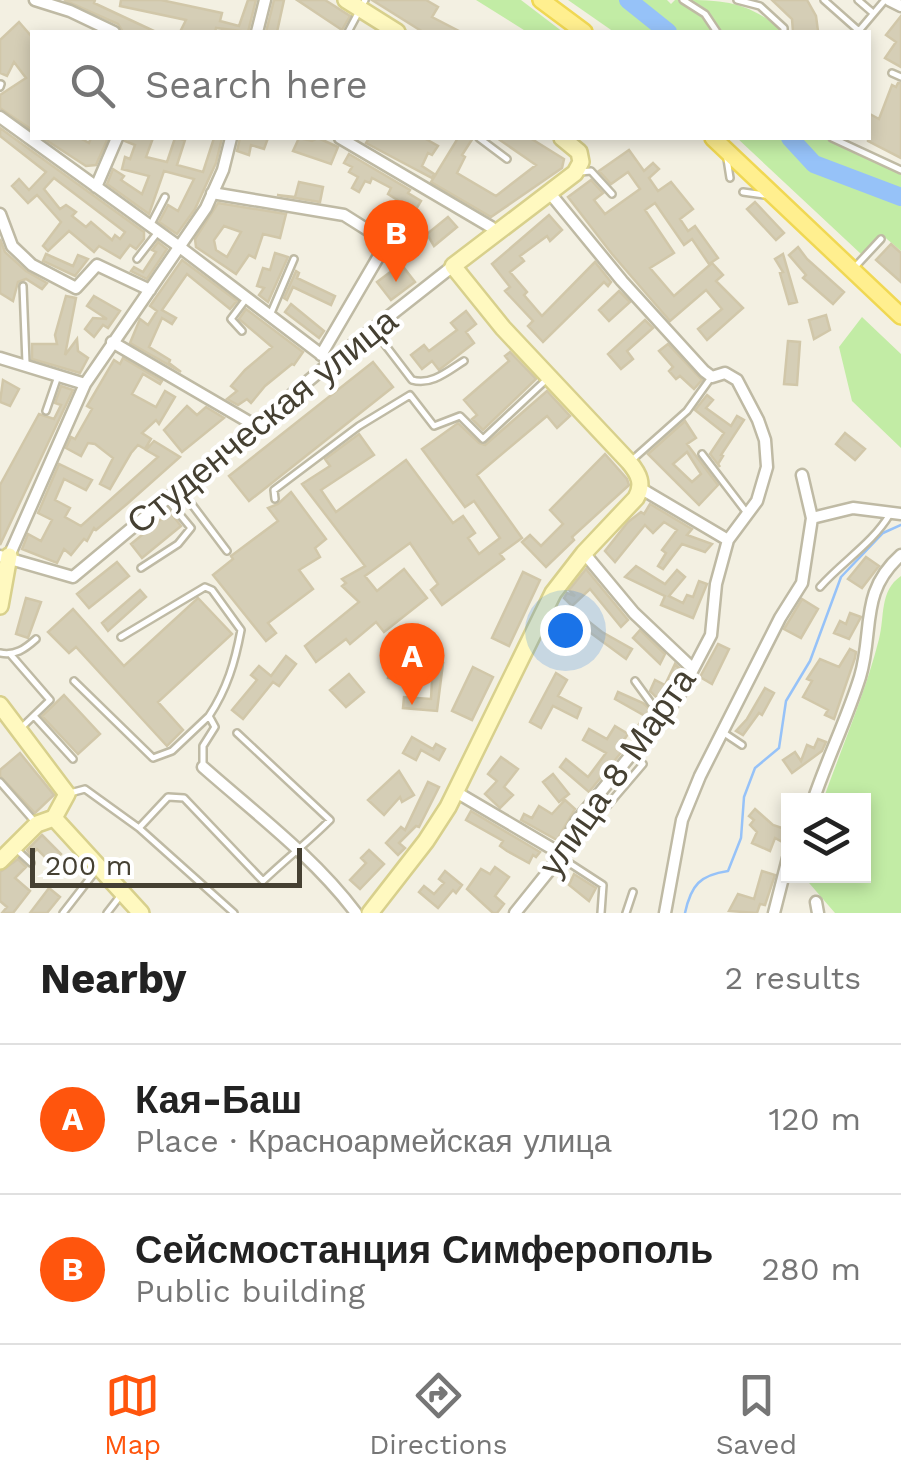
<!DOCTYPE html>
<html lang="en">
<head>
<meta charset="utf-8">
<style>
  body { margin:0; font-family:"Work Sans",sans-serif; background:#f2f2f2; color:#222 }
  .controls { position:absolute; right:30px; bottom:30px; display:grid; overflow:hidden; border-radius:0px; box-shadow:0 5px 15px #0003 }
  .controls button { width:90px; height:90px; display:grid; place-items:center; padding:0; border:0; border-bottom:2px solid #e0e0e0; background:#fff; color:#222; font:50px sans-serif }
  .scale { position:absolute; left:30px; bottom:25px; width:272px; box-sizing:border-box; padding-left:10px; border:5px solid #454032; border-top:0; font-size:28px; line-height:35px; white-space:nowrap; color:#454032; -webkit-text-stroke:8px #fff; paint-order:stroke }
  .you { position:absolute; left:565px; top:630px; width:35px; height:35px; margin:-25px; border:8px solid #fff; border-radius:50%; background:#1a73e8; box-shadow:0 0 0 15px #1a73e833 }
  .badge { display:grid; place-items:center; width:65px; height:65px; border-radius:50%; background:#ff550d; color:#fff; font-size:32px; font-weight:700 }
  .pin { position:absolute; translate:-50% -82px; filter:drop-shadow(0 2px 5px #0008) }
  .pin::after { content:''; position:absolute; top:52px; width:35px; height:30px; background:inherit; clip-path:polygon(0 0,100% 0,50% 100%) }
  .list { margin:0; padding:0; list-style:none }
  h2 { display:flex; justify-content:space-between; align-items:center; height:130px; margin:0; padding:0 40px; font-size:42px }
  h2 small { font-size:32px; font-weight:400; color:#767676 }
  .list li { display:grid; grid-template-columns:65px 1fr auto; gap:30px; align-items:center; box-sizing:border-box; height:150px; padding:0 40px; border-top:2px solid #e0e0e0 }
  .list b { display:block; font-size:38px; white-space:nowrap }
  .list p { margin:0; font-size:32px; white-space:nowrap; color:#767676 }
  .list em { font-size:32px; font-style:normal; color:#767676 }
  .icon { flex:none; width:55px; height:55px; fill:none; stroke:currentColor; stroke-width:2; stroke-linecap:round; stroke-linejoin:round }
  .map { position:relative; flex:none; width:901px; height:913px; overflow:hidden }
  .search { position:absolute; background:#fff; box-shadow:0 5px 15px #0003; left:30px; right:30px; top:30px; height:110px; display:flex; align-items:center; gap:25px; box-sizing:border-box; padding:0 35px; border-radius:0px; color:#767676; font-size:38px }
  .sheet { height:430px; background:#fff }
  nav { display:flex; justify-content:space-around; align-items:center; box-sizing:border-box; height:140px; border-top:2px solid #e0e0e0; background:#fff; font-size:28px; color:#767676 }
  nav a { display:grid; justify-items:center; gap:5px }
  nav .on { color:#ff550d }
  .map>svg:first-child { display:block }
</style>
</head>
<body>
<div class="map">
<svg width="901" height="913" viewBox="0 0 901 913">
  <rect width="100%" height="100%" fill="#f3f0e2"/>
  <path fill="#c2eca5" d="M476,0H521L563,32H527Z
    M568,0H667L671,4L675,0C723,0 744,0 781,29V32H614Z
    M737,138H843L901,167V251L881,234L861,254Z
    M862,317L901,354V448L852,401L839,347Z
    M901,576V913H835L803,876H864V801L823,800C842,747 865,694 879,639C885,617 879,591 901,576Z"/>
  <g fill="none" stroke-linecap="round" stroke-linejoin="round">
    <path stroke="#96c2f8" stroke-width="2.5" d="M685,913C691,885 700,875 728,871L741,838L744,797L755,768L779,748L786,701L810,661L841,577L883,533L901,525"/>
    <path stroke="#96c2f8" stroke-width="18" d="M628,0L668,32
      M790,138L814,164L901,197"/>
  </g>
  <path fill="#d5ceb6" stroke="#d1c7a9" stroke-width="2.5" fill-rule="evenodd" d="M64,0H95L94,3L156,32H123L118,24Z
    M121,0H161L222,13L220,21L239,26L248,0H256L248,32L216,28L215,32H180L186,20L120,6Z
    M274,0H284L277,32H266Z
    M297,0H325L350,16L342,30Z
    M372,0H426L438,7L432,17L461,32H423Z
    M772,0H807L816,16L818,31L793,32L792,19Z
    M901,16V67L885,58L896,42L886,35Z
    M19,22L32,37V130L0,108V95L26,78L14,62L7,76L0,73V40Z
    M898,83H901V158L868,141V113L879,119L892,85L896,87Z
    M0,128L144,232V239L136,249L130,245L120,258L99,246L94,252L69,231L48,251L43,246L61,222L37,195L28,203L12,186L19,179L29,190L46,172L0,136ZM54,178L125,232L120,239L115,235L112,240L91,222L86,227L72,216L76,212L66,205L60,209L44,189Z
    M43,138H80L89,143L91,138H108L96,165L86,166Z
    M126,138H153L146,157L167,162L175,138L185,140L177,165L203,172L214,138H222L216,163L195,209L177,234L159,222L168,205L178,211L194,179L164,171L149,214L107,184L113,169L124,176L121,180L142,194L149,176L122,169L125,157L130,159L135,145L125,141Z
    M240,138H268L264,149L251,145L249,155L237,151Z
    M299,138L312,141L318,138L338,147L331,164L293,151Z
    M369,138H424L438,146L432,155L428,153L422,166L434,174L432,178L366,143Z
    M458,138H473L462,155L465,157L457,173L496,196L536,165L497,138H530L564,159L562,168L491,217L431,182Z
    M629,150L644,171L653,163L659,169L649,178L658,191L671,182L693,209L680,219L688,231L695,226L718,258L709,264L692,239L684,245L655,203L645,210L674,253L650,268L674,296L712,263L723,275L716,281L743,308L707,340L698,329L722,309L706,290L670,321L612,254L568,197L591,180L603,193L594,200L605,214L640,189L628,172L611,184L599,171Z
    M349,154L410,190L408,193L421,201L415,211L388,194L391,188L372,178L370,183L365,181L359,192L352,188L358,177L349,172L352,167L344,163Z
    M299,182L323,187L320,202L277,195L295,197Z
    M755,202L784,233L776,240L747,209Z
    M218,203L286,214L280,238L263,234L255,258L249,255L236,274L196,247L195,239ZM224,226L241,232L227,257L216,250L214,240Z
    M549,215L562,230L550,241L547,236L520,256L524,261L510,272L527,292L524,295L542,316L595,262L611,282L608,286L604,282L543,342L528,326L533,321L505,291L510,287L492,264Z
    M448,217L457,227L434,246L427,234Z
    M403,221L410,226L398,246L379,227L381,223L396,232Z
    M0,239L5,252L26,271L47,283L42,289L26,279L18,282L13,301L0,293Z
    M158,242L167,249L147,279L131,271L134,267L143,272L156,252L152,250Z
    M891,244L901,253V282L876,260Z
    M798,247L807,259L844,292L833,304L803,278L806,275L789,255Z
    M275,253L288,257L268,302L259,295L264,288L257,286L263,268L270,270Z
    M46,254L73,266L78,255L88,259L75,276L43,261Z
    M783,254L797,302L789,304L780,273L783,272L775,259Z
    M182,260L237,301L230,309L187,274L162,310L176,318L172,324L162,318L149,347L170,360L169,363L181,372L130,343L140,319L148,325L157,311L150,306Z
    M401,264L415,282L391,300L377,282Z
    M296,271L299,273L297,278L335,296L331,305L293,287L287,300L284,298Z
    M619,291L630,302L609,321L599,310Z
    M66,296L76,298L65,355L77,339L78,351L88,358L80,373L32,359V344H57L55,335Z
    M94,296L120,311L108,328L103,325L94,337L85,329L93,318L107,319L87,306Z
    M291,304L324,331L319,338L285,312Z
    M246,309L303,352L294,365L292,364L265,386L251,403L247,399L238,405L227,399L237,391L231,386L245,370L272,347L239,319Z
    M466,311L476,324L466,332L474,343L439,370L432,361L422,369L411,355L424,345L429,351L457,330L451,323Z
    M826,315L830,330L814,339L809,320Z
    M645,320L653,328L627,351L633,359L621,369L608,354Z
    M788,341L800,342L797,385L784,384Z
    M668,344L702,380L694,389L680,376L676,379L669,371L673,367L659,351Z
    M510,352L536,379L483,430L472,419L477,415L464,400L509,361L505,356Z
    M123,358L162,381L160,384L143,374L132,394L156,407L165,391L175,397L159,424L156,420L142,433L151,439L145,449L138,445L131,453L110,489L100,484L113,458L95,444L88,443L81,456L66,448L71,437L75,439L92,409L87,406L114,360L120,364Z
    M373,362L393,387L249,501L229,476Z
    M3,380L19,389L10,406L0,402Z
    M61,386L73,390L0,545V485L39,414L54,419L61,405L55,403Z
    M547,391L570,416L557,428L547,416L477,475L522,538L500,554L504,559L442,605L431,590L438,584L410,543L365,576L377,591L404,569L427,598L384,632L376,622L350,644L346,639L316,662L305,646L359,602L342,586L346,583L342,579L365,566L302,484L330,466L325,459L359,434L374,455L321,490L336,512L406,460L453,523L463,516L475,533L468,538L479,554L500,538L474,501L465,507L422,449L458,423L479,443L485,445Z
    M707,395L713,400L706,408L731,426L737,416L744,420L721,455L723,456L718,464L720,467L710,454L724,433L695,410Z
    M187,406L197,415L206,407L224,418L182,452L164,430Z
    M685,421L696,438L687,444L718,485L699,505L648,454ZM687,452L701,474L692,482L673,464Z
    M845,433L865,449L855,460L836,444Z
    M154,441L180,457L127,504L96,530L94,528L87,541L84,539L71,555L64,549L57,563L22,549L28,534L41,541L52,520L38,513L59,464L92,480L86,490L64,479L55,500L70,508L65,517L81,526L158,457L146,450Z
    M605,454L627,479L629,485L572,537L574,540L546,567L522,542L530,535L541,546L563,524L550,510Z
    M291,492L326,539L315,548L320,557L299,570L313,589L268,623L276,633L266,641L213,575L233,559L231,556L278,521L268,508L278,504Z
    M650,504L692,529L687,535L712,544L705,552L682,544L663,569L658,566L666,553L662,550L677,530L664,522L653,533L645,525L615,562L605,551L628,522L641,512L644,514Z
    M170,512L181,526L142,558L131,544Z
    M866,557L879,566L862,588L848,579Z
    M117,562L129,576L89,608L77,594Z
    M636,566L665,584L677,570L685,577L669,596L683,603L687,595L693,597L699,581L707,584L693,618L661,605L665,596L625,577Z
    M586,569L628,620L621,627L590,589L572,606L564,598L567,593L575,596L569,590Z
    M523,572L540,580L509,646L492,638Z
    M140,590L146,597L108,631L102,623Z
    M26,598L41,602L28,638L16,634Z
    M198,598L232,634L158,702L183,730L167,746L76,647L69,653L48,632L73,609L124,666Z
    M802,599L818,609L801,638L784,629Z
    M578,613L602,632L632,649L626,659L584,628L570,644L559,636Z
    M850,613L861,617L849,639L834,633L840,621L846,624Z
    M640,630L665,654L660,664L633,638Z
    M718,644L729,649L712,684L700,677Z
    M850,649L856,652L855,658L834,719L825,715L828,710L803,697L812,681L807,679L820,659L839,667Z
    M286,656L296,664L279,686L273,682L243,719L232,710L257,680L251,675L259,666L271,676Z
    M390,660L412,663L409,682L388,678Z
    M433,662L443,663L437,711L403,708L404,697L431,699Z
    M675,664L682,671L676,678L678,679L672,691L661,702L650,691L655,680L665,685Z
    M473,667L493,677L472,720L452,711Z
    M556,673L567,680L558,696L581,708L577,718L553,706L541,728L530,722Z
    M349,674L364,692L346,707L330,690Z
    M765,688L774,693L762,715L759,713L743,735L736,731L747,719Z
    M618,692L643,703L654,713L638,732L635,730L645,716L615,699Z
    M64,695L100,734L78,754L42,716Z
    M615,726L628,734L620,746L624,749L589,792L560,767L566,759L588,777L606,753L583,740L589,729L607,739Z
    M412,737L433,749L436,744L445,749L439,760L421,750L416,760L403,753Z
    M818,739L826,742L822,751L792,773L783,760L795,752L801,761L807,745L814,748Z
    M20,753L54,795L35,813L0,776V770Z
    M501,757L518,769L504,787L513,795L500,808L485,794L497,781L488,774Z
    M399,771L414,795L402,802L400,797L384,815L368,800Z
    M553,774L569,794L559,802L543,782Z
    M428,782L439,787L419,827L416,826L399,843L405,848L398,855L386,843L401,827L405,830Z
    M565,800L575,809L557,840L521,820L524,814L532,818L539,806L552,814Z
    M755,809L773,825L788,830L784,843L775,838L770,851L752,843L757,832L750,825L754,820L749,816Z
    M471,811L540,852L536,857L533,855L529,863L507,851L500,846L503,841L466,820Z
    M42,835L61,854L52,864L37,849L31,855L27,850Z
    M369,850L384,864L360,889L350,880L366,863L361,858Z
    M18,859L26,867L15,878L30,891L13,913H2L7,907L0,901V872Z
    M495,867L509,877L495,896L504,904L497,913H493L467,889L481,869L490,874Z
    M445,871L462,885L456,893L453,890L438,908L419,892L424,886L434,894L444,883L439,879Z
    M762,871L775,875L765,905L760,904L757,913L729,911L738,894L754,899Z
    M574,874L596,888L589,901L569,885Z
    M49,888L60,897L47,913H30Z"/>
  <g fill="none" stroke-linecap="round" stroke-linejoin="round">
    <g stroke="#bfbaa4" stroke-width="10">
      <path id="lane" d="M683,0L705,14L717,32
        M737,0L760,6L784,28V32
        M824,0L859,31
        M858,0L873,13
        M348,32L365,0
        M858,32L885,0
        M892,73L901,77
        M0,87L1,84
        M479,138L507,159
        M832,138L901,170
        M727,159L730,178
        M580,172L591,171L612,194
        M743,192L765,195
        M151,224L165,197
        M137,259L158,232
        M854,268L881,239
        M23,286L26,363
        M271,313L294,259
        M373,329L412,380C431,386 448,371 464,361
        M242,331L231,319L246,299
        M46,411L58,376
        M702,454L747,513
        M632,460L687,411L710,379
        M181,490L227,551
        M275,499L274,490L359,426L410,395L434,426L460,416L483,439L547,379
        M141,568L178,544L191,528L167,499
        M820,587C843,561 872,544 890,514
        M121,637L205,587L212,590L241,630C235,662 227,689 209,716
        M0,653C15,656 25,649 36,639
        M11,655L50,700L21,728
        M74,681L153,758L172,751L209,716L215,727L203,746V764
        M635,681L651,703L663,711
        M34,716L73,759
        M724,733L742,745
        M0,782L35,822
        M70,793L85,789L139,828L234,913
        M139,828L168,797L184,798L263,881C286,859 308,842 330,820L237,733
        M16,849L31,863
        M566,854L643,764
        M566,854L563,859L603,885L601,913
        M63,913L98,868
        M107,913L121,895
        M626,913L633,892"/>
    </g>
    <g stroke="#bfbaa4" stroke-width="15">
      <path id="street" d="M35,0L70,11L114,32
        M889,0L901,6
        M257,32L265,0
        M0,117L181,248L331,362
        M340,138L491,227L495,233
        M96,187L117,138
        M212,193L344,215L382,239L380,254L321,355
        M0,214L12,246L32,265L76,288L97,265L150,290
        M112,342L256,426
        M0,358L85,384
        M640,488L728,540
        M812,518L853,508L901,514
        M584,553L634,613L691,667
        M0,556L73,577L331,362L453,266
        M9,556L85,384L206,208L223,170L231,138
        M203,767C255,813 314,857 356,913
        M456,792L558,852
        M813,801C827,759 847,719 860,677C874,630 859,592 901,555
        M816,902L818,913
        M515,913L552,867L576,822L679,696L711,635L716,584L728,540L757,501L767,467L765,440L758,420L737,380L725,373L712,377L704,371L622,281L549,192
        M665,913L682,820L700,776L780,618L802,583L812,518L802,475
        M774,913L788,858"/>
    </g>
    <g stroke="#d8d08c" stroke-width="20">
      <path id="secondary" d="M346,0L397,32
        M0,606L9,556
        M0,705L67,794L54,818
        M54,818L141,913
        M0,861L37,824L54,818
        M370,913L426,841L448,807L553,593L584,553L636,498C644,484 639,474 629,462L503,328L453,266L575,173L581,162L579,152L562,138"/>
    </g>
    <g stroke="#f0d853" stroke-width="20">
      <path id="primary" d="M541,0L584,32
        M713,138L901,316"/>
    </g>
    <use href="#lane" stroke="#fff" stroke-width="5"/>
    <use href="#street" stroke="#fff" stroke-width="10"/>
    <use href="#secondary" stroke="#fff9c0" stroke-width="15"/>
    <use href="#primary" stroke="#ffef8f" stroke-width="15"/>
  </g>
  <g text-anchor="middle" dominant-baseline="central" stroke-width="9" stroke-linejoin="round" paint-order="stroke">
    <g font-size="35" fill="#454032" stroke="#fff">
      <text transform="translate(262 421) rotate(-39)">Студенческая улица</text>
      <text transform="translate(617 772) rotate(-55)">улица 8 Марта</text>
    </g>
  </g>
</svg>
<div class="controls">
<button><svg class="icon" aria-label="layers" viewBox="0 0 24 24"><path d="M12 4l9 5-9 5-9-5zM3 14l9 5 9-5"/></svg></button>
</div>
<div class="scale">200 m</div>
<div class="you"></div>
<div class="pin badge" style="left:412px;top:705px">A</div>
<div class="pin badge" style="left:396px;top:282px">B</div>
<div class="search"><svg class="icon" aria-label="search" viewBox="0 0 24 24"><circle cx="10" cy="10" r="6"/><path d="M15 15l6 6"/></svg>Search here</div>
</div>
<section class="sheet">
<h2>Nearby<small>2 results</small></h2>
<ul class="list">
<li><span class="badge">A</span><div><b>Кая-Баш</b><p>Place · Красноармейская улица</p></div><em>120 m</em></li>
<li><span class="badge">B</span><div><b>Сейсмостанция Симферополь</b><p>Public building</p></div><em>280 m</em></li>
</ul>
</section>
<nav>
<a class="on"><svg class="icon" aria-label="map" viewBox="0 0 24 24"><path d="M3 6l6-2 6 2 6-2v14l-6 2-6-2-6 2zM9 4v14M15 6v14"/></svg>Map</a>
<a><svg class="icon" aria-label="directions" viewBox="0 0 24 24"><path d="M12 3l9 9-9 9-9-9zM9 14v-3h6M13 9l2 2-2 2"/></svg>Directions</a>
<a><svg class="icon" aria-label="saved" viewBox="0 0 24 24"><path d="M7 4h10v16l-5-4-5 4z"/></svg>Saved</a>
</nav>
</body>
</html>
